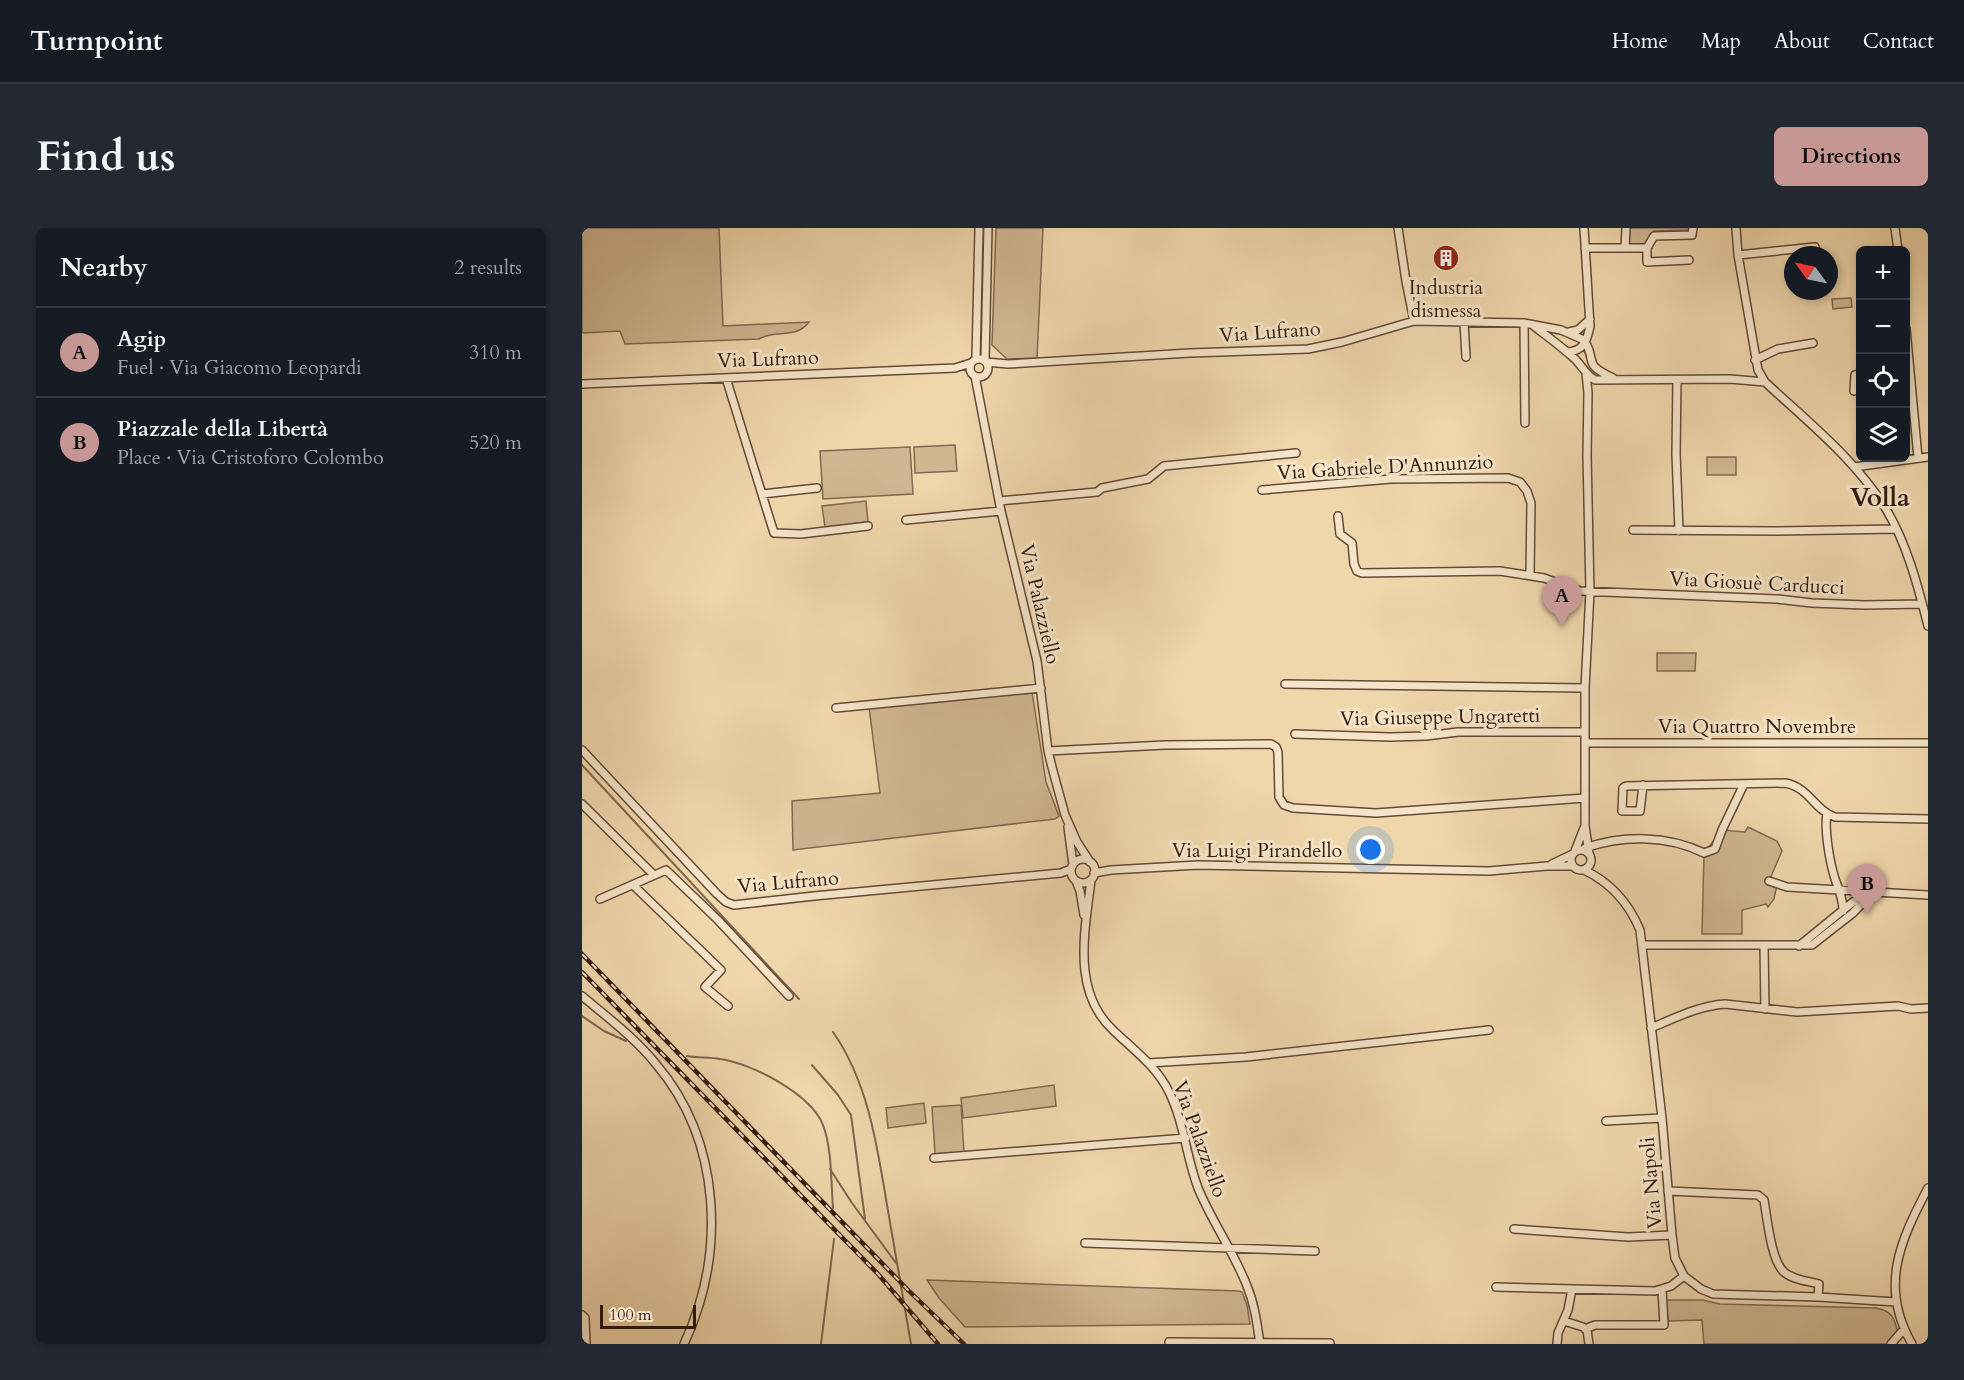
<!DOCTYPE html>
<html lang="en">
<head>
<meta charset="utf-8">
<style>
  body { margin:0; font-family:Cardo,serif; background:#242831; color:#f1f3f6 }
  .controls { position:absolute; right:18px; top:18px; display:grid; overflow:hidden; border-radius:9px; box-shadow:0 3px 9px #0003 }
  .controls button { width:54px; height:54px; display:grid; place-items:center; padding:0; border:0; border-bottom:2px solid #363941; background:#171b24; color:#f1f3f6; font:30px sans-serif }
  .compass { position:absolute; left:1202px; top:18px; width:54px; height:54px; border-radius:50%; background:#171b24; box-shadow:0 3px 9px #0003; rotate:303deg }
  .scale { position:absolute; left:18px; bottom:15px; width:96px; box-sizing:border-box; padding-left:6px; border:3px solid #351c11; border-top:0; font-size:16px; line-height:21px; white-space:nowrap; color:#351c11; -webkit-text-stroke:4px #f5e4c8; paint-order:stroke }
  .you { position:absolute; left:789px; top:622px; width:21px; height:21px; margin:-15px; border:4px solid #fff; border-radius:50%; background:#1a73e8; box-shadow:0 0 0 9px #1a73e833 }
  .badge { display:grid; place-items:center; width:39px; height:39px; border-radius:50%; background:#c59692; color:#111; font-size:20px; font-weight:700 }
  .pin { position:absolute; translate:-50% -50px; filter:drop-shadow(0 2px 3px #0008) }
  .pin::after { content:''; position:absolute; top:32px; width:21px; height:18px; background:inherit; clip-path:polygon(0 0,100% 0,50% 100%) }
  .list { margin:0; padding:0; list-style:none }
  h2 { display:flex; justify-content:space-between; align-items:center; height:78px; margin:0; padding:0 24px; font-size:26px }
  h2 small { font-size:20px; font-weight:400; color:#9ea1a6 }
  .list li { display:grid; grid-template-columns:39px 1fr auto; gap:18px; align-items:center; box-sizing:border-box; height:90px; padding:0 24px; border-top:2px solid #363941 }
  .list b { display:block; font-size:22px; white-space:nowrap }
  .list p { margin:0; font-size:20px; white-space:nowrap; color:#9ea1a6 }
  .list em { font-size:20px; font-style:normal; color:#9ea1a6 }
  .icon { flex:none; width:33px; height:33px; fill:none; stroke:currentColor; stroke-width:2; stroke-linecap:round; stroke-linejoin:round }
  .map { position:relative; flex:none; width:1346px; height:1116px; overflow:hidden; border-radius:9px }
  header { display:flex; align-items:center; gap:36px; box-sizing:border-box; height:84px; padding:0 30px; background:#171b24; border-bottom:2px solid #363941 }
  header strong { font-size:28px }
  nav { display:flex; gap:33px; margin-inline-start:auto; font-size:21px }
  .intro { display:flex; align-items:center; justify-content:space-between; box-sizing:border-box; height:144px; padding:0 36px }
  h1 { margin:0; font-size:42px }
  .button { padding:15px 27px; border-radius:9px; background:#c59692; color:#111; font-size:21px; font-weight:700 }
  main { display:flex; gap:36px; padding:0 36px }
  aside { flex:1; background:#171b24; border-radius:9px; box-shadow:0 3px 9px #0003 }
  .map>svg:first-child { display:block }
</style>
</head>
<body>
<header>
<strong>Turnpoint</strong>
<nav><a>Home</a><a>Map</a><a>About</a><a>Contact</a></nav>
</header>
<div class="intro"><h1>Find us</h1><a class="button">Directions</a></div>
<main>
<aside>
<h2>Nearby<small>2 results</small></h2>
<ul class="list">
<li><span class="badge">A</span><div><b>Agip</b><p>Fuel · Via Giacomo Leopardi</p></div><em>310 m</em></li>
<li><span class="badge">B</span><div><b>Piazzale della Libertà</b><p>Place · Via Cristoforo Colombo</p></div><em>520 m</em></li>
</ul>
</aside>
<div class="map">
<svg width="1346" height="1116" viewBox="0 0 1346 1116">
  <rect width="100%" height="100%" fill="#f0d6ab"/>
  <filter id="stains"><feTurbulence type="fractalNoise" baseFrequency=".00333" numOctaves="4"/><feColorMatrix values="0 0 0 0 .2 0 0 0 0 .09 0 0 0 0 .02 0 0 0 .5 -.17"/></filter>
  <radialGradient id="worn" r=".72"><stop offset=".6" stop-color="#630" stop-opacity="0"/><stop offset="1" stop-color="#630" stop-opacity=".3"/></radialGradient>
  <path fill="#d0b691" stroke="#826951" stroke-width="1.5" d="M0,0H137L141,98L227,94C213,112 194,101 177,111L43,116L38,103L0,105Z
    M414,0H461L455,130L425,131L410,117Z
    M1046,0H1107V2L1072,3L1065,20H1043Z
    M1269,70L1270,79L1251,81L1250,71Z
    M373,217L375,243L333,245L332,219Z
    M328,219L331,266L241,271L238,223Z
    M1125,229H1154V247H1125Z
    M284,273L286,294L243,299L240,278Z
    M1075,425H1114L1113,443H1075Z
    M450,464L464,554L477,588L473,591L211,622L210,573L298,565L287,479Z
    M1166,599L1195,613L1200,623L1187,653L1195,656L1192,671L1186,679L1184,676L1160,682V706H1120L1122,625L1140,602L1163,604Z
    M472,857L474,878L381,890L379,870Z
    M342,875L344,895L306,900L304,880Z
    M379,877L382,924L353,926L350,879Z
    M345,1052L657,1063L660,1064L665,1077L668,1096L383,1099L357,1070Z
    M1084,1072H1121L1138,1076L1294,1080C1311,1083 1312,1090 1316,1105L1305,1116H1122L1120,1092L1086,1093Z"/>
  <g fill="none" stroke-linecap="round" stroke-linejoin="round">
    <path stroke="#7f664e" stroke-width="2" d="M0,537L217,771
      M0,788L22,803L44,813
      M251,804C286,854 295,917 305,977C313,1023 321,1070 329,1116
      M105,828C116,830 127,829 138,831C169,835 229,866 241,897C250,920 249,955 251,980
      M230,837L256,867L269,887L283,991
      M248,941L270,975L314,1035
      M239,1116L252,1011"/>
    <g stroke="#644a38" stroke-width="10">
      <path id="minor" d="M816,0L824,53L832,93
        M1154,0L1156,27L1176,142L1183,154C1225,193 1273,231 1304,281C1325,316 1336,358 1346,398
        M1313,0L1316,22
        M1003,20H1065V34L1107,32
        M1043,20L1044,0
        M1065,20L1072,8L1110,7L1111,0
        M1156,27L1233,19
        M882,94L884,129
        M942,95L943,195
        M952,98C966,109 980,119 993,131C1000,138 1004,147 1013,152L1148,151L1183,154
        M1324,101L1336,230
        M987,104L996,102L1008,91
        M985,124C1002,123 1005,113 1008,98L1002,0
        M388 140a9 9 0 1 1 18 0a9 9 0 1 1-18 0Z
        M394,131L397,0
        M403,132L406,0
        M1173,132L1196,121L1231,115
        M404,134L426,136L608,125L726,121L760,114L832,93L942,95L979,102L1002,112C1016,134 999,135 1031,150
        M1004,145L1006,165L1005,227L1008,364L1003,460V598L1007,625
        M393,148L419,283L455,433L466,523L471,543L483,587L495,614L508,634
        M144,150L192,305L219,306L286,298
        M1095,152L1094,226L1097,303
        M0,156L373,140L389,135
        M1272,163L1273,147L1278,146
        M1272,239L1346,229
        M680,262L809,251L926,250L938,254L945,263L949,275L948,347
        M180,266L235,260
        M417,273L515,264L520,260L566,251L582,238L714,225
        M756,288L758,306L770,315L772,336L775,343L780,345L918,343L962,350L998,363L1195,371L1230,375L1283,377L1340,376
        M324,292L419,283
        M1051,302L1191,303L1314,301
        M703,456L1003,460
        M254,480L459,460
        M713,506L808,509L844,508L876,504H1003
        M1003,515H1346
        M0,522L135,666L144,674L152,677L232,668L479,645L489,641
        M466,523L583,517L689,516L694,519L696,524L697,569L702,577L711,580L794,585L1003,570
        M1061,557L1058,583H1040L1041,560L1044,558L1203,555C1227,559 1232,582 1253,589L1346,591
        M0,576L72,647
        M1245,585C1242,602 1248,635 1253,651C1257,662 1261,670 1261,683
        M486,599L491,637
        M1003,620C1041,607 1085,607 1122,625L1133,621L1140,602L1162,556
        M989 632a10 10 0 1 1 20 0a10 10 0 1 1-20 0Z
        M993,623L1002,600
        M489 643a12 12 0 1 1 24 0a12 12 0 1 1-24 0Z
        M970,636L991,626
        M1002,642C1028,654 1047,676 1058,702L1080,890L1090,1007L1093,1030L1102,1048L1119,1061L1131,1066L1236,1069L1314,1074
        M512,645L529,642L616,637L907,643L965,638H991
        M509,652C503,703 489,764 532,803C552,822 575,839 587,864C602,894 604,928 616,960C630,994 652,1024 665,1058C673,1077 675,1096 678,1116
        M494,653L498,663L502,687
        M1187,653L1205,659L1346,667
        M51,657L139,742L123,759L146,778
        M18,671L84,642L136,692L207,768
        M1061,717H1230L1271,685L1292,663
        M1182,718L1183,781
        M1217,718L1271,674L1287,666
        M0,768C25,789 53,810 74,836C140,914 144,1026 102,1116
        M1069,800C1093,790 1116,778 1143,776L1215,784L1316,778L1329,781L1346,780
        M567,835L664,829L907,802
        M1024,893L1080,890
        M352,930L604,910
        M1086,963L1176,967L1182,972C1185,989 1189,1033 1202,1044C1211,1052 1226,1053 1237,1056L1236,1069
        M932,1001L1046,1009L1090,1007
        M503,1015L733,1023
        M914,1059L1073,1063L1089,1058L1102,1048
        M0,1087L3,1090L4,1116
        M982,1093L1001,1099L1005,1102L1007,1116
        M1003,1101L1013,1097H1082L1080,1061
        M587,1114L748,1115
        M975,1116L976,1105L986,1082L990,1061
        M1309,1116L1322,1101
        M1330,1116C1297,1059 1318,1013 1346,960"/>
    </g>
    <use href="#minor" stroke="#f5e4c8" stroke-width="7"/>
    <g stroke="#351c11" stroke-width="4.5">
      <path id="rail" d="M0,726L327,1063L382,1116
        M0,744L296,1046L356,1116"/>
    </g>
    <use href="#rail" stroke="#f5e4c8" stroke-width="2" stroke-dasharray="7" stroke-linecap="butt"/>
  </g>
  <defs>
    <g id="building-disc" transform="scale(1.35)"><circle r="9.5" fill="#8f2418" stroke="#f5e4c8"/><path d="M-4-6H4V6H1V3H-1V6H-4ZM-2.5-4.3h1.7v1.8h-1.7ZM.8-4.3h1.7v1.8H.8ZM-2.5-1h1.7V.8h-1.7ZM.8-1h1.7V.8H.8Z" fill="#fff"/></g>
  </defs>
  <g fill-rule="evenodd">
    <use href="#building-disc" x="864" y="30"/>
  </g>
  <g text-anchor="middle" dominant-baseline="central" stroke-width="6" stroke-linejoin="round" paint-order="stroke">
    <g font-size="20" fill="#351c11" stroke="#f5e4c8">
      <text x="864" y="59">Industria<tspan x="864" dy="23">dismessa</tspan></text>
    </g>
    <g font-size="20" fill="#351c11" stroke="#f5e4c8">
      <text transform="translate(688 104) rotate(-4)">Via Lufrano</text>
      <text transform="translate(186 131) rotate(-2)">Via Lufrano</text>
      <text transform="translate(803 239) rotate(-3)">Via Gabriele D'Annunzio</text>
      <text transform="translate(1175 355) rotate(3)">Via Giosuè Carducci</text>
      <text transform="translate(458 376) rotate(77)">Via Palazziello</text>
      <text transform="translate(858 489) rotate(-1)">Via Giuseppe Ungaretti</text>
      <text x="1175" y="498">Via Quattro Novembre</text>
      <text x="675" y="622">Via Luigi Pirandello</text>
      <text transform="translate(206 654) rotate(-5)">Via Lufrano</text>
      <text transform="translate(618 911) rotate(70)">Via Palazziello</text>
      <text transform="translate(1069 955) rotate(-95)">Via Napoli</text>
    </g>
    <g font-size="26" font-weight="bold" fill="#351c11" stroke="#f5e4c8">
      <text x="1298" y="269">Volla</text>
    </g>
  </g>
  <rect width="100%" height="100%" filter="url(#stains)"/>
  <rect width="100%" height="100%" fill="url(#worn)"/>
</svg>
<div class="controls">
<button>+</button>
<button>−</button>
<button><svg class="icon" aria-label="locate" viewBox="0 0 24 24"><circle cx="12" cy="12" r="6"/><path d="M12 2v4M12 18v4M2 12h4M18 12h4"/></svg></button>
<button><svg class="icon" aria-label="layers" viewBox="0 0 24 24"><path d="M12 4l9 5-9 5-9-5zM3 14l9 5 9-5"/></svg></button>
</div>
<svg class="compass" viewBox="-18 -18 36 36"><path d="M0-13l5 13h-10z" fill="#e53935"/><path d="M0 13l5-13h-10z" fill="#9ea1a6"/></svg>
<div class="scale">100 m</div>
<div class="you"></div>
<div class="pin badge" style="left:980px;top:398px">A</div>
<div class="pin badge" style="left:1285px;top:686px">B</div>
</div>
</main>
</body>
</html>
